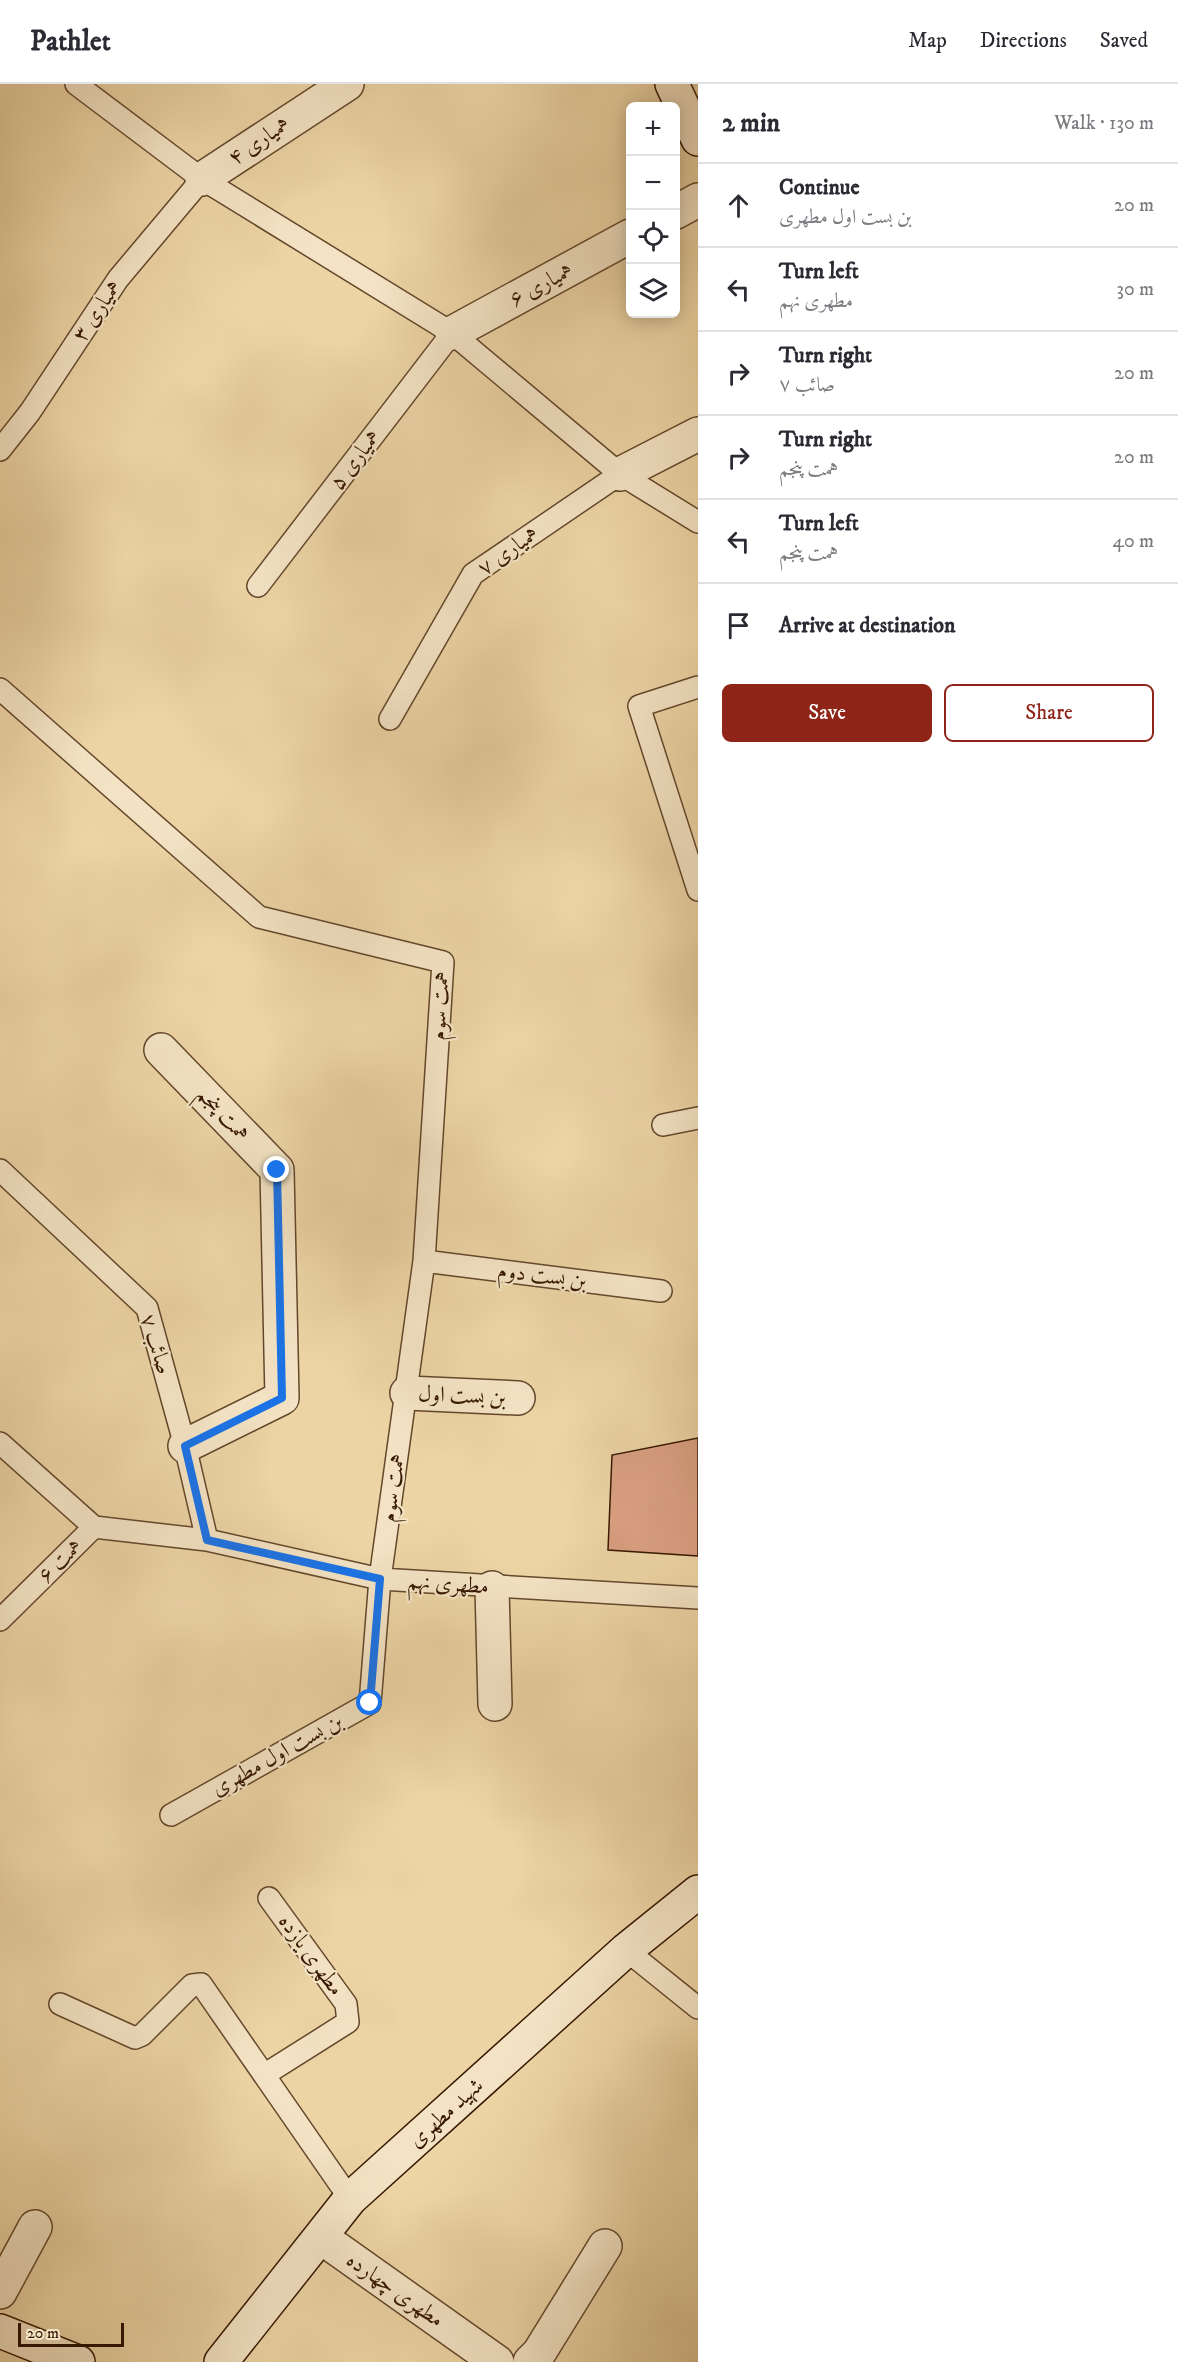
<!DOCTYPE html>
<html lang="en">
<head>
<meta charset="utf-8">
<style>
  body { margin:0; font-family:"IM FELL DW Pica",Amiri,serif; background:#f7f7f7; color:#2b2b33 }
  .controls { position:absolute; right:18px; top:18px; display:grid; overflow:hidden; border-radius:9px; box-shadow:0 3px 15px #0003 }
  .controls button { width:54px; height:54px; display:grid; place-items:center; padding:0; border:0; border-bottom:2px solid #e1e1e2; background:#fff; color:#2b2b33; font:30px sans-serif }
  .scale { position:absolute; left:18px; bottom:15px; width:106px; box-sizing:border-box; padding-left:6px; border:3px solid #371802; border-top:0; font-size:16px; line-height:21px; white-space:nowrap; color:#371802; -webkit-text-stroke:4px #f3e3c4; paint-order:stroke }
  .stop { position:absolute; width:18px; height:18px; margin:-14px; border:4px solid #1a73e8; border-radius:50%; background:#fff }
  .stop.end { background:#1a73e8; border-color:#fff; box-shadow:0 2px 6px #0008 }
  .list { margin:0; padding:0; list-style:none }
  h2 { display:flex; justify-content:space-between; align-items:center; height:78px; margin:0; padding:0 24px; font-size:26px }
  h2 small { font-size:20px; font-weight:400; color:#7c7c81 }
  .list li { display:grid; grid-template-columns:39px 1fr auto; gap:18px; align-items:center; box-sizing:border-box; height:84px; padding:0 24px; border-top:2px solid #e1e1e2 }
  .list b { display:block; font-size:22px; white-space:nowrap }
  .list p { margin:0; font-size:20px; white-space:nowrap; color:#7c7c81 }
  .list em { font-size:20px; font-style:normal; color:#7c7c81 }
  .actions { display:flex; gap:12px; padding:18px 24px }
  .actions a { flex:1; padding:14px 0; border:2px solid #8f2418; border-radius:9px; text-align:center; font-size:21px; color:#8f2418 }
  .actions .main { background:#8f2418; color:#fff }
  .icon { flex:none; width:33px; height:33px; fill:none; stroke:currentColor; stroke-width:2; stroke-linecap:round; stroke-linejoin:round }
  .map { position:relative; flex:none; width:698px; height:2278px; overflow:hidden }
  header { display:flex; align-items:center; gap:36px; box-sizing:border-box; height:84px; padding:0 30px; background:#fff; border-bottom:2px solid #e1e1e2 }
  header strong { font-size:28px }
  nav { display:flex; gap:33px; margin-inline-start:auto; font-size:21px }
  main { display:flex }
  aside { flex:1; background:#fff }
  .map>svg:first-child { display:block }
</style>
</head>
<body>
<header>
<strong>Pathlet</strong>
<nav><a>Map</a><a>Directions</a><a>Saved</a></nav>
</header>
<main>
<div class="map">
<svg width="698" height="2278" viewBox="0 0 698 2278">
  <rect width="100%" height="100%" fill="#ecd4a5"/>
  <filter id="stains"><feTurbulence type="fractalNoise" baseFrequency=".00333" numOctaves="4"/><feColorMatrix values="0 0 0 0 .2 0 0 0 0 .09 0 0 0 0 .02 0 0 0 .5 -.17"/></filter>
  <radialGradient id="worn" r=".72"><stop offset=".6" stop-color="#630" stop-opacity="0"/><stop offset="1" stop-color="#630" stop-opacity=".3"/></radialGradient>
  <path fill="#d9a082" stroke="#371802" stroke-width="1.5" d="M698,1354V1472L608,1466L612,1371Z"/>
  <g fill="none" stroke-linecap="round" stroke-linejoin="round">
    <g stroke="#64472b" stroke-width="24">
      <path id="lane" d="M76,0L202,95L452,249L620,390L698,438
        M0,366L30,328L118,195L202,95
        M258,502L452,249
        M698,603L639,622L698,806
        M0,605L259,833L443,878L424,1177L380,1495L370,1619L171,1731
        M390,635L473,490L620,390
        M663,1041L698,1034
        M0,1086L147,1224L185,1362L207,1456
        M424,1177L661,1207
        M0,1359L94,1443
        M94,1443L207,1456L380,1495L698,1514
        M0,1536L94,1443
        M626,1866L698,1924
        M60,1920L135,1954L142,1951L192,1901L201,1900L350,2115
        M264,1991L348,1938L346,1920L269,1814"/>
    </g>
    <g stroke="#64472b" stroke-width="36">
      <path id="street" d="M202,95L347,0
        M676,128L698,116
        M452,249L630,152
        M620,390L698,350
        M161,966L277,1086L282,1314L185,1362
        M407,1309L518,1314
        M492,1504L495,1620
        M322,2154L497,2278
        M0,2208L35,2143
        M530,2278L539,2269L605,2162"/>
    </g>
    <g stroke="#371802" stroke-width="36">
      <path id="secondary" d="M672,0L698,55
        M0,2247L78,2278
        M221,2278L350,2115L626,1866L698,1808"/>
    </g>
    <use href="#lane" stroke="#f3e3c4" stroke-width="21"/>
    <use href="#street" stroke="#f3e3c4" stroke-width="33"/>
    <use href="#secondary" stroke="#f3e3c4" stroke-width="33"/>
  </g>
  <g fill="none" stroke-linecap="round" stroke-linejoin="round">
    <path stroke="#1a73e8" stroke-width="8" d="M277,1086L282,1314L185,1362L207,1456L380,1495L370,1619"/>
  </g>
  <g text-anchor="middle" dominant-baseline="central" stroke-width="4.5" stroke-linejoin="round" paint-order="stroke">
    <g font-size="22" fill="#371802" stroke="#f3e3c4">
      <text transform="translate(259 57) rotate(-34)">همیاری ۴</text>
      <text transform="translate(541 201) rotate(-28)">همیاری ۶</text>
      <text transform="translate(97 227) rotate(-56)">همیاری ۳</text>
      <text transform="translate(355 376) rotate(-53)">همیاری ۵</text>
      <text transform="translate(508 467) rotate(-35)">همیاری ۷</text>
      <text transform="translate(440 922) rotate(-87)">همت سوم</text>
      <text transform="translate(223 1030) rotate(46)">همت پنجم</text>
      <text transform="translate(542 1192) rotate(7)">بن بست دوم</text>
      <text transform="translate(156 1260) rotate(73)">صائب ۷</text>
      <text transform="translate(462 1312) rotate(3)">بن بست اول</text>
      <text transform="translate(393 1404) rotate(-82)">همت سوم</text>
      <text transform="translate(60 1477) rotate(-44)">همت ۶</text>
      <text transform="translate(448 1500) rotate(4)">مطهری نهم</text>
      <text transform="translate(277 1671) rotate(-29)">بن بست اول مطهری</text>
      <text transform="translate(311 1871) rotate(54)">مطهری یازده</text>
      <text transform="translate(446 2029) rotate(-42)">شهید مطهری</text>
      <text transform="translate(395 2206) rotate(35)">مطهری چهارده</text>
    </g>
  </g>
  <rect width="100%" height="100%" filter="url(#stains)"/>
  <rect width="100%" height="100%" fill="url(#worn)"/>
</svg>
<div class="controls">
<button>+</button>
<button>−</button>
<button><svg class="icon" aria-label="locate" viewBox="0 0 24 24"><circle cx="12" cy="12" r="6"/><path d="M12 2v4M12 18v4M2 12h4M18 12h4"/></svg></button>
<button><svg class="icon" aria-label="layers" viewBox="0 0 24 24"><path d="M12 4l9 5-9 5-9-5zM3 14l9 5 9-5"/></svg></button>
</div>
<div class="scale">20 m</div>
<div class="stop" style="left:370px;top:1619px"></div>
<div class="stop end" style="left:277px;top:1086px"></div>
</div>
<aside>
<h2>2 min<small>Walk · 130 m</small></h2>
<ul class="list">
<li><svg class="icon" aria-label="ahead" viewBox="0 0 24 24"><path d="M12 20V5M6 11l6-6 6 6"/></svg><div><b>Continue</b><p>بن بست اول مطهری</p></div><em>20 m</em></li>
<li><svg class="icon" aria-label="left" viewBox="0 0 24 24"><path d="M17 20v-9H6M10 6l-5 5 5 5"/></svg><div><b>Turn left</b><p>مطهری نهم</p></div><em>30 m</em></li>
<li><svg class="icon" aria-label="right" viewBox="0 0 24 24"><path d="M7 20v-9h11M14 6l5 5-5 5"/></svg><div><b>Turn right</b><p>صائب ۷</p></div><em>20 m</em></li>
<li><svg class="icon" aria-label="right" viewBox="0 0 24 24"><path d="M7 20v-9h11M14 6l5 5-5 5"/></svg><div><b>Turn right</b><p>همت پنجم</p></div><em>20 m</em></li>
<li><svg class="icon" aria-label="left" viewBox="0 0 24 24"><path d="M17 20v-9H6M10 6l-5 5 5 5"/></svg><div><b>Turn left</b><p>همت پنجم</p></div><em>40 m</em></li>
<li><svg class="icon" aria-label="arrive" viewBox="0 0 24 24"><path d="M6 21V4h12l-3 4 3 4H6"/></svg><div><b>Arrive at destination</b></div></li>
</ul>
<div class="actions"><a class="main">Save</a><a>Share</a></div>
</aside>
</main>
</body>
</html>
